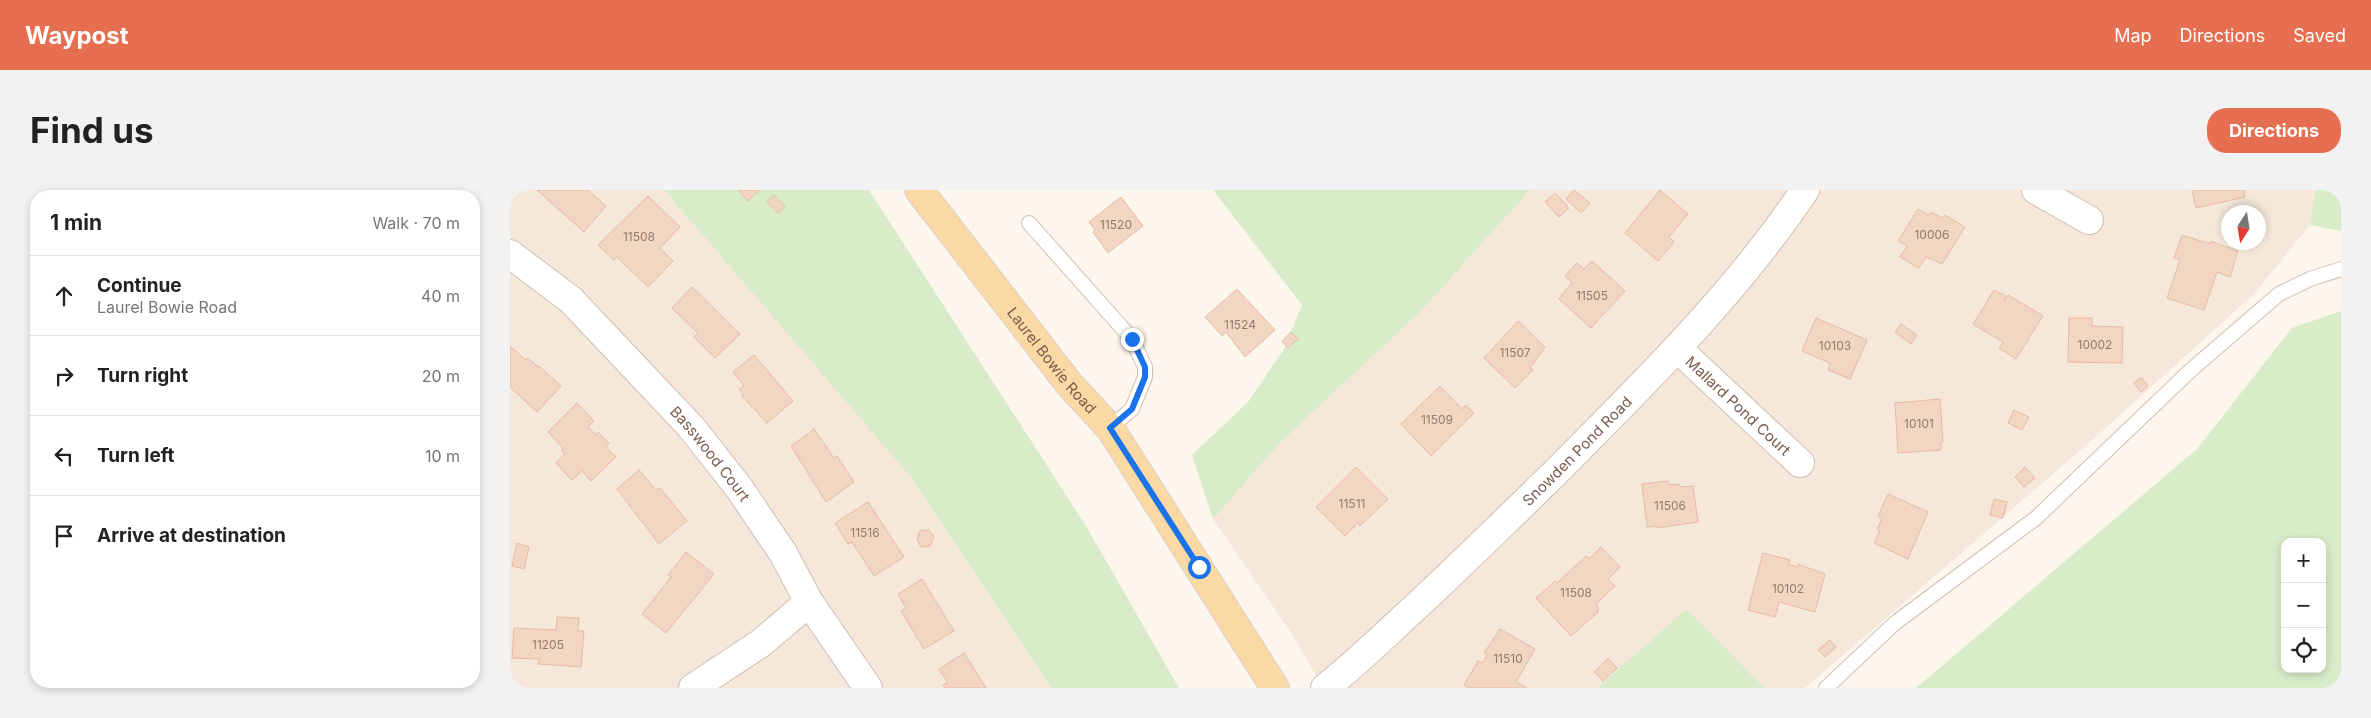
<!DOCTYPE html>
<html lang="en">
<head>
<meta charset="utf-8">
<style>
  body { margin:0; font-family:Inter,sans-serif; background:#f2f2f2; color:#222 }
  .controls { position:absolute; right:15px; bottom:15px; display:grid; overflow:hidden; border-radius:10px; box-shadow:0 2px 8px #0003 }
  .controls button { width:45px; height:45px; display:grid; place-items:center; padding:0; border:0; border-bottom:1px solid #e0e0e0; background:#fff; color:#222; font:25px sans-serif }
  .compass { position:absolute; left:1711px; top:15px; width:45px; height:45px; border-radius:50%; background:#fff; box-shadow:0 2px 8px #0003; rotate:192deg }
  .stop { position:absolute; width:15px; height:15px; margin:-11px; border:4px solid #1a73e8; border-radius:50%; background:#fff }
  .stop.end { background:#1a73e8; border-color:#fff; box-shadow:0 1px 5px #0008 }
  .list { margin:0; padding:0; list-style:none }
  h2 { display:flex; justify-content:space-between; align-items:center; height:65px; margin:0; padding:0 20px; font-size:21px }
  h2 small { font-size:16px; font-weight:400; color:#767676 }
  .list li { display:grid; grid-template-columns:32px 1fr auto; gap:15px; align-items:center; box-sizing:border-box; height:80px; padding:0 20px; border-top:1px solid #e0e0e0 }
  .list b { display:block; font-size:19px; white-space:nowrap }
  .list p { margin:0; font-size:16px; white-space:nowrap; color:#767676 }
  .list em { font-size:16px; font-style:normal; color:#767676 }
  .icon { flex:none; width:28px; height:28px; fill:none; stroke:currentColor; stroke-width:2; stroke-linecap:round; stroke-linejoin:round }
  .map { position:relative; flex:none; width:1831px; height:498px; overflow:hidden; border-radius:20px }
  header { display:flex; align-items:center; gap:30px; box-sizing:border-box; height:70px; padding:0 25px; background:#e76f51; color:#fff }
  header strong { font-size:24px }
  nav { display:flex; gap:28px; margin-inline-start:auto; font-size:18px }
  .intro { display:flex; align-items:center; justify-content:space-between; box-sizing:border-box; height:120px; padding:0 30px }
  h1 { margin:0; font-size:35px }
  .button { padding:12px 22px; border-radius:20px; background:#e76f51; color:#fff; font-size:18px; font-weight:700 }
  main { display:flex; gap:30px; padding:0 30px }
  aside { flex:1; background:#fff; border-radius:20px; box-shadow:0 2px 8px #0003 }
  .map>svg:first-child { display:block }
</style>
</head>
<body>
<header>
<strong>Waypost</strong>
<nav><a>Map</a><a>Directions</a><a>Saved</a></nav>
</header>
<div class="intro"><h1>Find us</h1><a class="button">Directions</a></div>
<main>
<aside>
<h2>1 min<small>Walk · 70 m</small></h2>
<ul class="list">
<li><svg class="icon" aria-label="ahead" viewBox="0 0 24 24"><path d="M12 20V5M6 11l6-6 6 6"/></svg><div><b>Continue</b><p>Laurel Bowie Road</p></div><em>40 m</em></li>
<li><svg class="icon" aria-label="right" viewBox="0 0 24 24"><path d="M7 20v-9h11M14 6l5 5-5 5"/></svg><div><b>Turn right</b></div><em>20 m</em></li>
<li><svg class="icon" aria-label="left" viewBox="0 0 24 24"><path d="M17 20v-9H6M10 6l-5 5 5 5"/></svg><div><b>Turn left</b></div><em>10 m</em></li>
<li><svg class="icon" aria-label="arrive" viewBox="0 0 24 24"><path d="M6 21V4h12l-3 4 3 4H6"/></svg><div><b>Arrive at destination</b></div></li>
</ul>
</aside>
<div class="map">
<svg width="1831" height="498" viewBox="0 0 1831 498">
  <rect width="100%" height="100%" fill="#fdf6ec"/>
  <path fill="#f5e8da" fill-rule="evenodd" d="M0,0H154L393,275L542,498H0Z
    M1020,0H1806L1800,35L1744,104L1580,252L1295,498H1255L1177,419L1097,498H813L784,447L703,329L770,253L912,120ZM1718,22H1748V52H1718Z"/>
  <path fill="#d8ecc9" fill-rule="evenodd" d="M154,0H359L576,336L669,498H542L401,287Z
    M703,0H1020L912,120L770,253L703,329L682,265L739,211L774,159L792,115Z
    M1806,0H1831V41L1800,35Z
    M1831,121V498H1406L1687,259L1782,138ZM1775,352H1812V479H1775Z
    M1177,419L1255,498H1087Z"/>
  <path fill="#f3d5c3" stroke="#e6bba3" d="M27,0H78L96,16L74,42Z
    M228,0H248L249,1L238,11Z
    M1064,0L1080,13L1071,23L1056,9Z
    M1150,0L1178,24L1159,47L1164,52L1148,71L1115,43Z
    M1682,0H1734L1735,7L1686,18Z
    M1045,3L1059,18L1049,27L1035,12Z
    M264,5L275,16L268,23L257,12Z
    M138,6L170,37L150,58L163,71L138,97L107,67L104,70L88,55Z
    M611,7L633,36L598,63L583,42L585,40L579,32Z
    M1408,19L1419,25L1421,22L1433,28L1435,25L1455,37L1432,74L1416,67L1409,78L1390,67L1397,56L1388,51Z
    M1672,45L1700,54L1701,51L1728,61L1720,87L1707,82L1694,120L1657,108L1670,70L1664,68Z
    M1082,71L1115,101L1081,138L1049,109L1062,92L1055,86L1067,73L1074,79Z
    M182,97L230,144L205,168L184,147L188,143L162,118Z
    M727,99L765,140L735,167L716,142L712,146L695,127Z
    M1484,100L1495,106L1494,111L1498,105L1533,126L1506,169L1489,158L1493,152L1463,134Z
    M1306,128L1357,150L1340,189L1318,180L1320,173L1292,161Z
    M1559,128H1582V136L1613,137L1612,173L1558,172Z
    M1008,131L1035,157L1020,178L1023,180L1005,198L974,168Z
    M1391,134L1407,145L1401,154L1385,142Z
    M781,142L788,149L778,158L772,151Z
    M0,156L16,170L18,168L28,177L29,176L51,196L27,222L0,197Z
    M244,165L283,211L257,233L232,206L233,204L229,199L234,196L223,182Z
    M1631,187L1638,196L1631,202L1624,193Z
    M930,196L952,219L956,215L964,223L921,266L891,234Z
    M1430,209L1433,252L1431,253V260L1388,263L1385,213Z
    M67,213L84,231L78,237L86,245L88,242L99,253L96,257L106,267L81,291L72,281L62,290L46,273L55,264L51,260L53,258L38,242Z
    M1504,220L1519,227L1512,240L1498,233Z
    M304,239L324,268L327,266L344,292L316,312L281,256Z
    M846,277L878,309L850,336L848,333L835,346L806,317Z
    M1515,277L1525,288L1514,297L1505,287Z
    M129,280L146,300L150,298L177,331L149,354L107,299Z
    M1158,291L1159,295L1169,294L1170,297L1183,296L1188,332L1147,338V336L1137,337L1132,294Z
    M1378,304L1418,322L1398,369L1364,353L1370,341L1367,340L1372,328L1368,326Z
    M1484,309L1497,312L1493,328L1480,325Z
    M358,312L394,367L364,386L342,352L338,354L325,333Z
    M419,340L424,347L420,356L411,357L407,349L410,341Z
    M7,353L19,357L14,379L2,376Z
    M1091,357L1110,377L1098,389L1105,396L1086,414L1088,418V422L1061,446L1026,408L1045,391L1047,393L1076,366L1079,369Z
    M176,362L204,384L156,443L132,424L161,387L158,385Z
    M1253,363L1280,370L1278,374L1287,377L1288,374L1315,384L1305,422L1269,412L1265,427L1238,420Z
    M412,389L444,441L414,459L391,421L396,418L388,404Z
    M47,427L69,428L68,441H74L71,477L28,474L29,469L2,468L4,438L46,440Z
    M990,439L1025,459L1006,492L1017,498H959L954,495L968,471L973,473L977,465L974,463Z
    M1320,450L1326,457L1315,467L1308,460Z
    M454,463L476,498H435L433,495L438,493L429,479Z
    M1098,468L1107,478L1093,491L1084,482Z"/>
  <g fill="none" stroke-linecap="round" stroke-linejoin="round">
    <g stroke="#d1beb0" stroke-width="16">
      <path id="lane" d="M519,33L622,149L635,177V187L622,219L600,238
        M1316,498L1385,433L1526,328L1682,179L1769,104L1800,89L1831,79"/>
    </g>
    <g stroke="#d1beb0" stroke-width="30">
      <g id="street">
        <path d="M1526,0L1579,30"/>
        <path id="s1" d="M0,64L61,110L181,237L229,298L273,363L299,412L358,498"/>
        <path id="s2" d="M1167,158L1290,273"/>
        <path d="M183,498L251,453L299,412"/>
        <path id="s3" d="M815,498C849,471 879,441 911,412C958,368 1004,323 1050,278C1137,190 1226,103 1295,0"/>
      </g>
    </g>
    <g stroke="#dad1cd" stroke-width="30">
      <g id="primary">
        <path id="s4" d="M409,0L560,195L600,238L765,498"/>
      </g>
    </g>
    <use href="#lane" stroke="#fff" stroke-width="14"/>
    <use href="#street" stroke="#fff" stroke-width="28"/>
    <use href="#primary" stroke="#fbd9a5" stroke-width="28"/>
  </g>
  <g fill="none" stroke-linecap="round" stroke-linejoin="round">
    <path stroke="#1a73e8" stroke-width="6" d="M622,149L635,177V187L622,219L600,238L689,377"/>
  </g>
  <g text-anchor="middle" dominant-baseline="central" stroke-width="4.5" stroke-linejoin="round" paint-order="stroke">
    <g font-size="12" fill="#987a6a">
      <text x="606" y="34">11520</text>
      <text x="1422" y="44">10006</text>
      <text x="129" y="46">11508</text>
      <text x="1082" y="105">11505</text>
      <text x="730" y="134">11524</text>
      <text x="1585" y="154">10002</text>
      <text x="1325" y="155">10103</text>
      <text x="1005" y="162">11507</text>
      <text x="927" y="229">11509</text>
      <text x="1409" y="233">10101</text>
      <text x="842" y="313">11511</text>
      <text x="1160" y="315">11506</text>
      <text x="355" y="342">11516</text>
      <text x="1278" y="398">10102</text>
      <text x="1066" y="402">11508</text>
      <text x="38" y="454">11205</text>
      <text x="998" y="468">11510</text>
    </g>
    <g font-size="15" fill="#7a5c4d" stroke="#fffaf3">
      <text stroke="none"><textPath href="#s4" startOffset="216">Laurel Bowie Road</textPath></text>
      <text stroke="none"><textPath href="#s2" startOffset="84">Mallard Pond Court</textPath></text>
      <text stroke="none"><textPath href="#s3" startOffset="346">Snowden Pond Road</textPath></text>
      <text stroke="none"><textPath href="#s1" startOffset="284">Basswood Court</textPath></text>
    </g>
  </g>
</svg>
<div class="controls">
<button>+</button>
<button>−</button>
<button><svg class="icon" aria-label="locate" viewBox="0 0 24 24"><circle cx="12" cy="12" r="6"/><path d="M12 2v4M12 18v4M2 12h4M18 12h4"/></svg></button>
</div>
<svg class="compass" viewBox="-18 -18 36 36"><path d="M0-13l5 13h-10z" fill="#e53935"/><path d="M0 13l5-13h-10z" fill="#767676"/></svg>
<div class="stop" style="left:689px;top:377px"></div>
<div class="stop end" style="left:622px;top:149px"></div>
</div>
</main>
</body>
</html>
